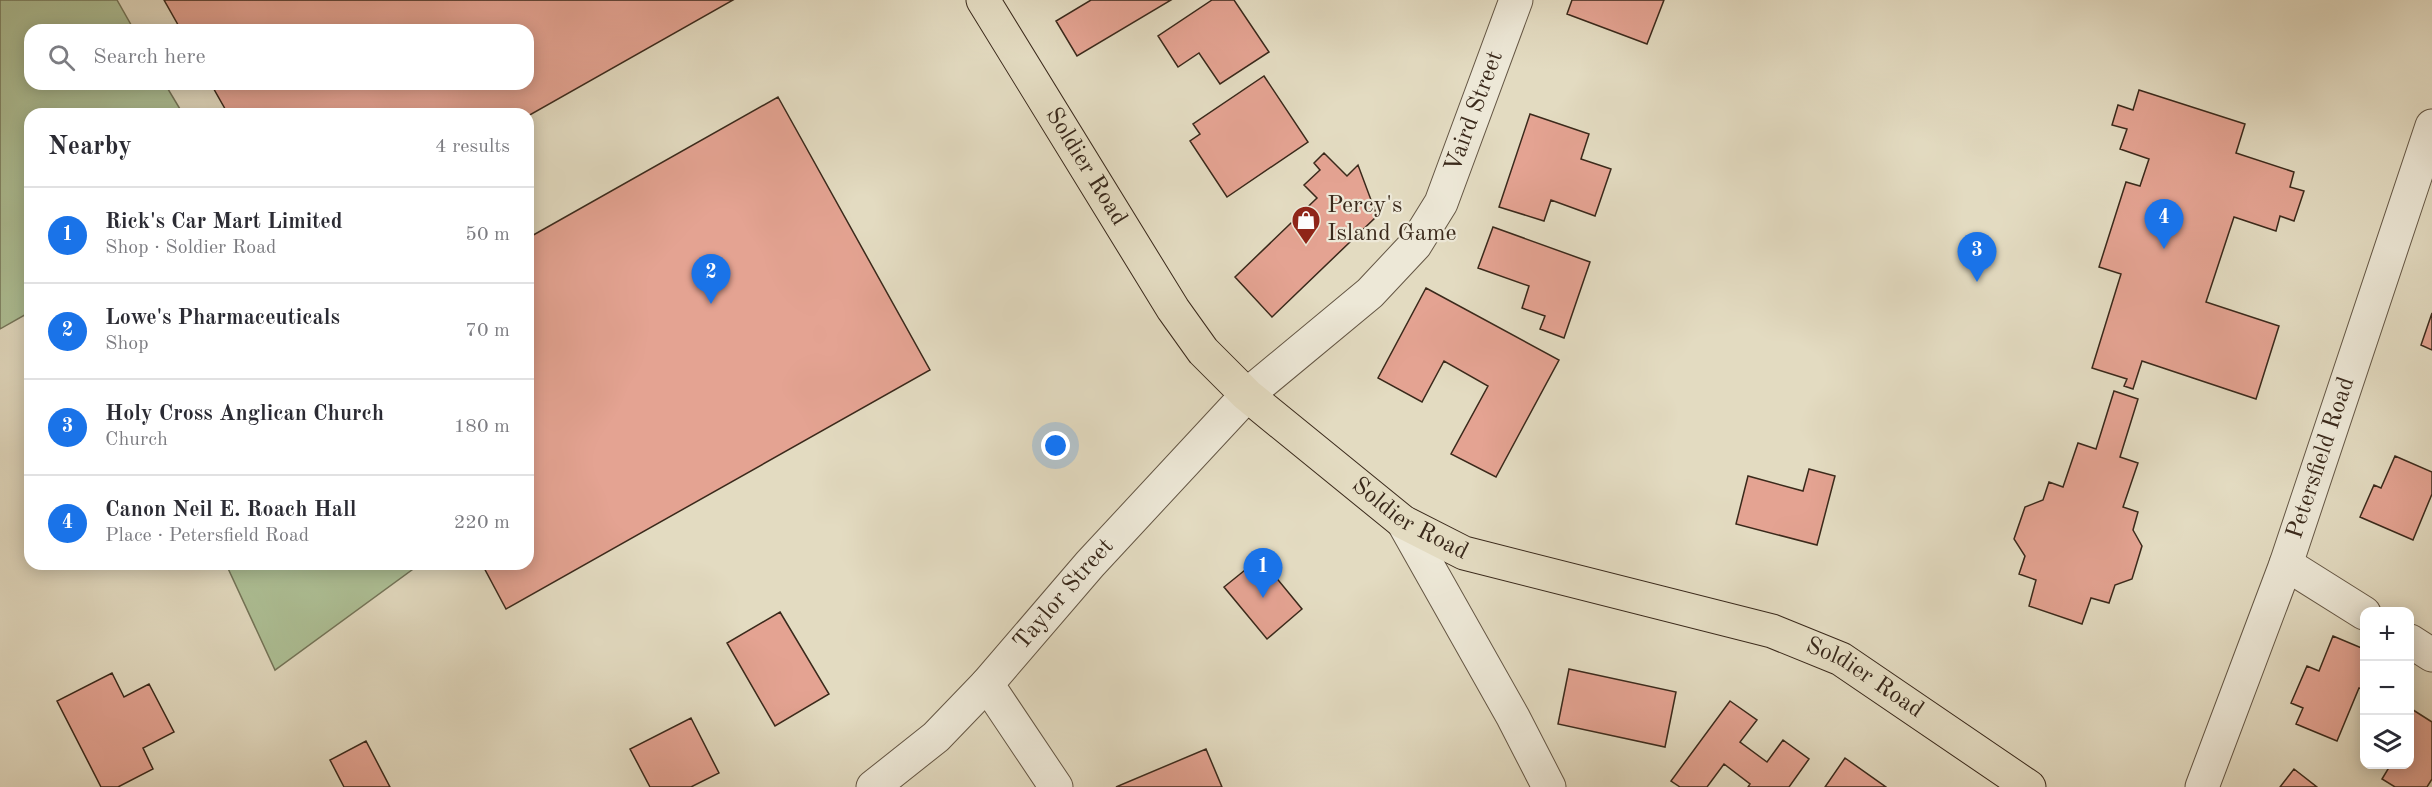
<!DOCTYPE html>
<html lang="en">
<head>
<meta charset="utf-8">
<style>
  body { margin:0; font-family:"Old Standard TT",serif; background:#f7f7f7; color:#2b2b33 }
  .controls { position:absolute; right:18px; bottom:18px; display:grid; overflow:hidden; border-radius:12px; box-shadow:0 3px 15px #0003 }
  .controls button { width:54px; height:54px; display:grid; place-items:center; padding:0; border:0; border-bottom:2px solid #e1e1e2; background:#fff; color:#2b2b33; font:30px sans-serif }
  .you { position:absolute; left:1056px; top:446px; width:21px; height:21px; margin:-15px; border:4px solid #fff; border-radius:50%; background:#1a73e8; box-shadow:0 0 0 9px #1a73e833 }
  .badge { display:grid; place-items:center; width:39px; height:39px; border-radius:50%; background:#1a73e8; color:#fff; font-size:20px; font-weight:700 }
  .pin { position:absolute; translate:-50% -50px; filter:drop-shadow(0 2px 3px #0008) }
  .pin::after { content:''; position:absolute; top:32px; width:21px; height:18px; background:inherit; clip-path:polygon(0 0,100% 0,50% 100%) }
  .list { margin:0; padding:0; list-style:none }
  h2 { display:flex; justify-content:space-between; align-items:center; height:78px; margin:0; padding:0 24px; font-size:26px }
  h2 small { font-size:20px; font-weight:400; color:#7c7c81 }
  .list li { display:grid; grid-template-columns:39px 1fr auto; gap:18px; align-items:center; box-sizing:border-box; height:96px; padding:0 24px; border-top:2px solid #e1e1e2 }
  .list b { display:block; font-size:22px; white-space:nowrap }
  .list p { margin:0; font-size:20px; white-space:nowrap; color:#7c7c81 }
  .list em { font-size:20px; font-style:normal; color:#7c7c81 }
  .icon { flex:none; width:33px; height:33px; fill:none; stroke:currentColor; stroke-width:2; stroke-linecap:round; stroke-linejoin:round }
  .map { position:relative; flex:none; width:2432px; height:787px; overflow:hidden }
  .search { position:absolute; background:#fff; box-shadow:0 3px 15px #0003; left:24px; top:24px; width:510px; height:66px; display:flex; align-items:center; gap:15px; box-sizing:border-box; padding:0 21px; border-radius:18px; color:#7c7c81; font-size:22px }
  .panel { position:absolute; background:#fff; box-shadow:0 3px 15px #0003; left:24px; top:108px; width:510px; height:462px; border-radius:18px }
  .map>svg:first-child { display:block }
</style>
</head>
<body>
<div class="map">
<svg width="2432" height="787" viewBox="0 0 2432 787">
  <rect width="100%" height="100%" fill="#e3dbc1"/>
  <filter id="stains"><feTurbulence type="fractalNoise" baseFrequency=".00333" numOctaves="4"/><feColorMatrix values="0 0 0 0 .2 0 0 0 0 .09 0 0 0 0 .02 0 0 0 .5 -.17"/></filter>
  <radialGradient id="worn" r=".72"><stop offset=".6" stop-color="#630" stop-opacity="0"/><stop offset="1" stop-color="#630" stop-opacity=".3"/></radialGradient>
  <path fill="#aec197" stroke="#747559" stroke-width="1.5" d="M0,0H117L134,30H30V84H165L183,114H30V312L0,329Z
    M226,564H420L275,670Z"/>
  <path fill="#e4a392" stroke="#3a291b" stroke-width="1.5" d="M164,0H733L528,116V114H228L211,84H528V30H181Z
    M1091,0H1171L1077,56L1056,21Z
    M1212,0H1234L1269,52L1220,84L1199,53L1178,67L1158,36Z
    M1572,0H1664L1647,44L1567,14Z
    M1264,76L1308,142L1227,197L1190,141L1200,134L1193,124Z
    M2139,90L2245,124L2236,153L2294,172L2290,187L2304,191L2294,221L2280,216L2276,231L2234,217L2206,302L2279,326L2256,399L2142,361L2133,389L2124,386L2127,379L2092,368L2121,274L2099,267L2126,182L2140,186L2149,159L2120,149L2127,129L2112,125L2118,105L2133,110Z
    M778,97L930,370L506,609L482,564H528V238Z
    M1530,114L1589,134L1581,159L1611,169L1595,216L1551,200L1544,221L1499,207Z
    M1324,153L1347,176L1358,165L1377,216L1272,317L1235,277L1317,198L1304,185L1320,170L1314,163Z
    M1493,227L1590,262L1564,338L1540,329L1545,316L1522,308L1529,286L1478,268Z
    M1426,288L1559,360L1496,477L1451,454L1488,386L1444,361L1422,402L1378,378Z
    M2432,313V350L2421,345Z
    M2114,391L2138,399L2120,457L2138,463L2123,507L2138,512L2133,530L2142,546L2132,579L2115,585L2109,603L2091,598L2082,624L2029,606L2036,580L2019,574L2025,556L2014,539L2025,507L2043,500L2049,482L2063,487L2078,443L2096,449Z
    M2395,456L2432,472V494L2413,540L2360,517L2374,485L2381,488Z
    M1809,469L1835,476L1817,545L1736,524L1748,476L1803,491Z
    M1260,558L1302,609L1267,639L1224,587Z
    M780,612L829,694L775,726L727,643Z
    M2333,636L2364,649V690L2359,688L2337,741L2296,724L2303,708L2291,703L2307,666L2319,671Z
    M1569,669L1676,692L1665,747L1558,724Z
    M112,673L124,697L149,684L174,732L143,748L153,769L118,787H101L57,701Z
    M1730,701L1757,720L1740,742L1767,762L1783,740L1809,759L1789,787H1748L1750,784L1724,764L1707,787H1680L1671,781Z
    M2410,708L2432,722V779L2427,787H2395L2382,779L2391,764H2410Z
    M691,718L719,773L691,787H650L630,749Z
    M366,741L390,787H344L330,760Z
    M1206,749L1222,787H1116Z
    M1845,758L1886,787H1825Z
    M2294,769L2317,787H2280Z"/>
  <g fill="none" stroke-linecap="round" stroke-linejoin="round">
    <g stroke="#645644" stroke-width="35">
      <g id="minor">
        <path d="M1403,522L1513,717L1549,787"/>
        <path d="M2286,564L2364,613"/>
        <path d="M2410,641L2432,655"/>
        <path d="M987,684L1056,787"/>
        <path id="s1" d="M873,787L936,737L987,684L1090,564L1247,395L1370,293L1415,245L1441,203L1516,0"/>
        <path id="s2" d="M2202,787L2286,564L2432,126"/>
      </g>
    </g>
    <g stroke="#3a291b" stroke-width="35">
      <g id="major">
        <path id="s3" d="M983,0L1173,309L1203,351L1247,395L1403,522L1464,553L1772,631L1841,659L2029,787"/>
      </g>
    </g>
    <use href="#minor" stroke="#ede8d7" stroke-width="33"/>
    <use href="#major" stroke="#e3dbc1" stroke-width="33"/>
  </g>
  <defs>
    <g id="shop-pin" transform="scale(1.5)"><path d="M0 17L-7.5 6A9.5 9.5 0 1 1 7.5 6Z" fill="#8f2418" stroke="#ede8d7"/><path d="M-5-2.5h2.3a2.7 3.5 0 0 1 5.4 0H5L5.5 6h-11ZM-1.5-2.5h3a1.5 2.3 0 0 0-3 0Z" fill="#fff"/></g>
  </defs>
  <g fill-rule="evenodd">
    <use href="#shop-pin" x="1306" y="220"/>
  </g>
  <g text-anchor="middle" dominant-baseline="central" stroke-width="4.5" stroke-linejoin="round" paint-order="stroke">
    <g font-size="24" fill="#3a291b" stroke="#ede8d7">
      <text stroke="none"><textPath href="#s1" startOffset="915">Vaird Street</textPath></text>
      <text stroke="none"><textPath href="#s3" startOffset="196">Soldier Road</textPath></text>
      <text stroke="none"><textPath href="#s2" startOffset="350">Petersfield Road</textPath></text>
      <text stroke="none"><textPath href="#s3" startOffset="682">Soldier Road</textPath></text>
      <text stroke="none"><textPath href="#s1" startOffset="272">Taylor Street</textPath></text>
      <text stroke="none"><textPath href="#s3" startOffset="1168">Soldier Road</textPath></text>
    </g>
    <g font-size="24" fill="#3a291b" stroke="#ede8d7" text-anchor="start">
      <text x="1327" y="206">Percy's<tspan x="1327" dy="28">Island Game</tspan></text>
    </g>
  </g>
  <rect width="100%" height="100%" filter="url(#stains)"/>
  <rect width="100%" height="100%" fill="url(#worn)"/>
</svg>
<div class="controls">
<button>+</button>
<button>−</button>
<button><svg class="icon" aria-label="layers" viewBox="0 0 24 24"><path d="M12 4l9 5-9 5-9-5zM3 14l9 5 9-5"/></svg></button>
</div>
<div class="you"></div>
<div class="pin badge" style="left:1263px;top:598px">1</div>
<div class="pin badge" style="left:711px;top:304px">2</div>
<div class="pin badge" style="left:1977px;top:282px">3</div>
<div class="pin badge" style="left:2164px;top:249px">4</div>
<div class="search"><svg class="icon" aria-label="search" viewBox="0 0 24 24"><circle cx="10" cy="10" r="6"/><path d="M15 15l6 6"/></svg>Search here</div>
<section class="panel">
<h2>Nearby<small>4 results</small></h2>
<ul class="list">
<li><span class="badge">1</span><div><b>Rick's Car Mart Limited</b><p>Shop · Soldier Road</p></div><em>50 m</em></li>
<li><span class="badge">2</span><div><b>Lowe's Pharmaceuticals</b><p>Shop</p></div><em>70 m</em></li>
<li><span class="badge">3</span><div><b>Holy Cross Anglican Church</b><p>Church</p></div><em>180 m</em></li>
<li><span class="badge">4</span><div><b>Canon Neil E. Roach Hall</b><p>Place · Petersfield Road</p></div><em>220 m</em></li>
</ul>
</section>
</div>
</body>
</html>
